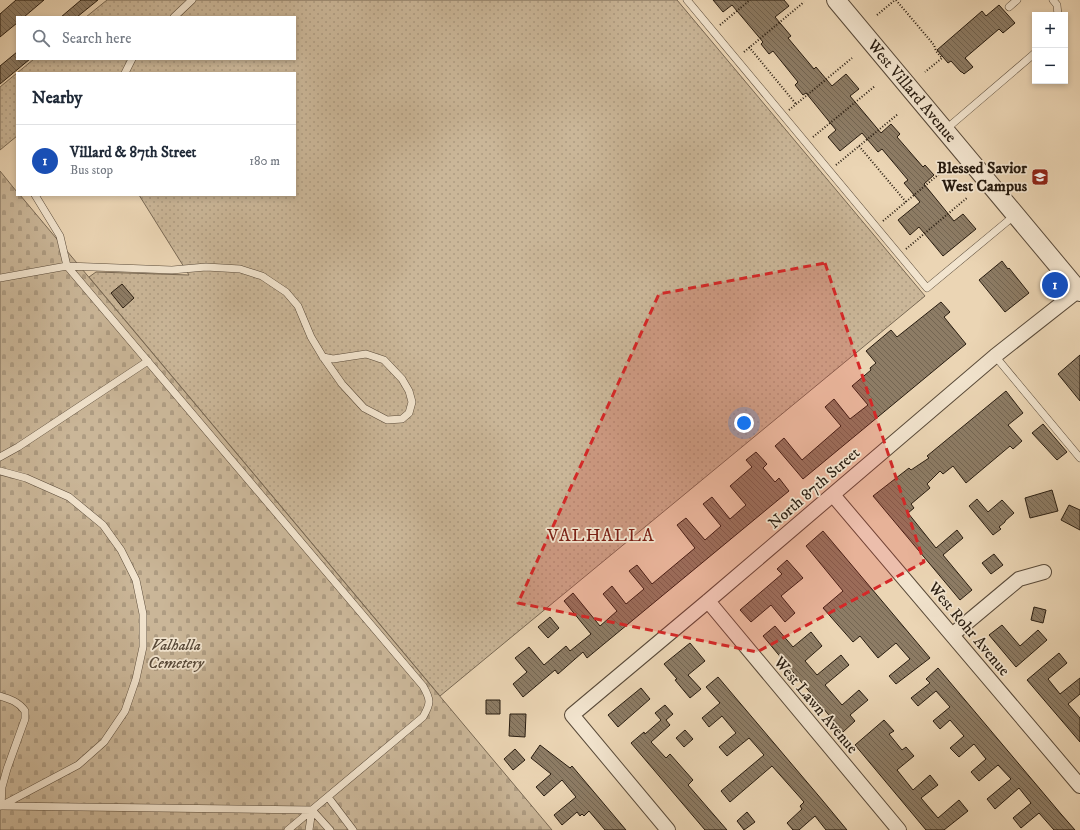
<!DOCTYPE html>
<html lang="en">
<head>
<meta charset="utf-8">
<style>
  body { margin:0; font-family:"IM FELL DW Pica",serif; background:#f2f2f3; color:#1f2937 }
  .controls { position:absolute; right:12px; top:12px; display:grid; overflow:hidden; border-radius:0px; box-shadow:0 2px 6px #0003 }
  .controls button { width:36px; height:36px; display:grid; place-items:center; padding:0; border:0; border-bottom:1px solid #e0e1e3; background:#fff; color:#1f2937; font:20px sans-serif }
  .you { position:absolute; left:744px; top:423px; width:14px; height:14px; margin:-10px; border:3px solid #fff; border-radius:50%; background:#1a73e8; box-shadow:0 0 0 6px #1a73e833 }
  .badge { display:grid; place-items:center; width:26px; height:26px; border-radius:50%; background:#8f2418; color:#fff; font-size:13px; font-weight:700 }
  .pin { position:absolute; translate:-50% -50%; border:2px solid #fff; box-shadow:0 1px 4px #0006 }
  .list { margin:0; padding:0; list-style:none }
  h2 { display:flex; justify-content:space-between; align-items:center; height:52px; margin:0; padding:0 16px; font-size:17px }
  h2 small { font-size:13px; font-weight:400; color:#747a83 }
  .list li { display:grid; grid-template-columns:26px 1fr auto; gap:12px; align-items:center; box-sizing:border-box; height:72px; padding:0 16px; border-top:1px solid #e0e1e3 }
  .list b { display:block; font-size:15px; white-space:nowrap }
  .list p { margin:0; font-size:13px; white-space:nowrap; color:#747a83 }
  .list em { font-size:13px; font-style:normal; color:#747a83 }
  .icon { flex:none; width:22px; height:22px; fill:none; stroke:currentColor; stroke-width:2; stroke-linecap:round; stroke-linejoin:round }
  .map { position:relative; flex:none; width:1080px; height:830px; overflow:hidden }
  .search { position:absolute; background:#fff; box-shadow:0 2px 6px #0003; left:16px; top:16px; width:280px; height:44px; display:flex; align-items:center; gap:10px; box-sizing:border-box; padding:0 14px; border-radius:0px; color:#747a83; font-size:15px }
  .panel { position:absolute; background:#fff; box-shadow:0 2px 6px #0003; left:16px; top:72px; width:280px; height:124px; border-radius:0px }
  .map>svg:first-child { display:block }
</style>
</head>
<body>
<div class="map">
<svg width="1080" height="830" viewBox="0 0 1080 830">
  <defs>
    <pattern id="grass-dots" width="8" height="8" patternUnits="userSpaceOnUse"><rect width="8" height="8" fill="#cab698"/><path d="M2 2h.1M6 6h.1" fill="none" stroke="#ae9c82" stroke-width="1.8" stroke-linecap="round"/></pattern>
    <pattern id="cemetery-stones" width="16" height="16" patternUnits="userSpaceOnUse"><rect width="16" height="16" fill="#cab698"/><path d="M2 7V4a2 2 0 0 1 4 0v3zM10 15v-3a2 2 0 0 1 4 0v3z" fill="#ae9c82"/></pattern>
    <pattern id="building-back-hatch" width="6" height="6" patternUnits="userSpaceOnUse"><rect width="6" height="6" fill="#8d7c65"/><path d="M-1 5l2 2M0 0l6 6M5-1l2 2" fill="none" stroke="#736552"/></pattern>
  </defs>
  <rect width="100%" height="100%" fill="#ebd5b4"/>
  <filter id="stains"><feTurbulence type="fractalNoise" baseFrequency=".005" numOctaves="4"/><feColorMatrix values="0 0 0 0 .2 0 0 0 0 .09 0 0 0 0 .02 0 0 0 .5 -.17"/></filter>
  <radialGradient id="worn" r=".72"><stop offset=".6" stop-color="#630" stop-opacity="0"/><stop offset="1" stop-color="#630" stop-opacity=".3"/></radialGradient>
  <path fill="url(#grass-dots)" stroke="#796954" d="M107,0H677L925,296L440,696L89,277L96,272L189,275L139,195H295V73H17L34,59H295V17H86Z
    M17,73V136L0,150V87Z"/>
  <path fill="url(#cemetery-stones)" stroke="#796954" d="M0,171L17,192V195H20L552,830H0Z"/>
  <path fill="url(#building-back-hatch)" stroke="#281c10" d="M16,0H44L24,17H17V23L0,37V14Z
    M81,0H98L77,17H61Z
    M713,0H784L789,6L775,17L791,36L788,38L814,69L816,67L832,86L846,74L859,89L850,96L881,133L891,124L900,134L897,137L923,167L925,165L934,175L924,184L954,221L963,214L976,229L943,256L919,227L910,235L898,220L920,202L904,183L908,180L882,149L878,152L862,133L840,151L828,137L836,130L806,93L803,95L795,85L798,82L773,51L769,54L761,44L763,42L732,5L723,12Z
    M999,5L1015,23L1003,33L999,29L965,58L973,67L964,74L962,72H961L951,61L948,63L937,50L982,11L986,16Z
    M17,52V59H30L0,84V66Z
    M1002,261L1008,269L1009,268L1029,293L1005,312L979,280Z
    M122,284L134,298L123,308L111,293Z
    M941,302L950,312L944,317L966,344L803,479L775,446L784,438L802,460L841,426L825,407L834,399L850,419L868,405L852,386L871,370L870,368L876,363L866,351L891,330L897,337Z
    M1080,355V401L1058,374Z
    M1006,391L1023,413L1008,425L1022,441L1013,449L1010,446L966,483L953,466L943,474L940,471L927,484L930,488L911,504L914,508L908,513L936,548L957,530L963,538L943,555L972,590L960,600L873,496L909,468L911,470L929,458L927,456Z
    M1043,424L1067,452L1057,460L1032,433Z
    M756,452L767,464L763,468L775,482L779,478L789,491L587,658L583,652L558,674L555,670L523,697L513,684L527,672L515,658L529,647L544,665L566,646L570,651L591,634L564,601L573,593L600,626L617,611L603,594L612,586L626,604L644,589L629,571L637,565L652,584L695,548L677,525L686,518L705,540L721,526L703,504L712,497L730,519L746,505L730,486L752,467L746,460Z
    M1052,490L1058,511L1030,518L1025,498Z
    M977,499L988,512L1002,500L1014,513L1005,521V522L999,527L1001,529L993,535L969,506Z
    M1069,505L1080,510V530L1061,520Z
    M823,531L930,658L896,684L889,676L910,659L896,643L878,658L860,636L853,642L823,608L843,591L806,546Z
    M994,554L1003,565L991,574L982,563Z
    M787,560L803,578L781,596L795,613L785,622L771,605L751,622L740,610L782,574L777,569Z
    M1034,607L1046,610L1043,623L1031,620Z
    M550,617L559,628L548,638L538,627Z
    M1002,625L1020,646L1038,630L1047,640L1016,667L989,635Z
    M775,626L793,647L811,632L822,646L805,661L817,675L841,655L849,665L825,685L842,705L859,690L868,700L850,715L855,721L843,732L763,636Z
    M690,643L705,661L688,675L701,689L690,698L675,680L677,679L664,664Z
    M1059,653L1067,663L1048,679L1060,694L1080,678V694L1068,704L1080,718V742L1027,680Z
    M938,668L1061,814L1075,830H1054L1039,813L1021,828L1013,818L1031,803L1019,788L995,809L987,799L1011,779L998,765L979,781L971,772L986,759L974,744L959,757L950,748L964,736L950,720L940,729L933,721L950,707L936,691L918,706L911,698L930,683L926,679Z
    M718,677L823,801L847,830H826L815,816L799,830H793L787,823L802,809L800,806L804,802L772,766L730,802L721,791L764,755L749,738L727,756L719,747L736,733L722,716L709,727L702,718L720,703L706,687Z
    M641,688L650,699L618,727L608,715Z
    M486,700H500V714H486Z
    M665,705L673,714L666,720L670,725L651,742L666,758L670,754L693,780L688,785L727,830H705L631,743L644,732L645,734L661,720L655,713Z
    M510,714H526L525,737L509,736Z
    M884,720L894,731L889,734L902,750L906,747L914,756L897,770L913,790L930,775L938,785L921,798L938,818L959,800L968,811L944,830H926L855,745Z
    M685,730L693,739L684,747L676,738Z
    M540,745L570,768L572,766L626,830H605L589,811L584,816L582,814L580,816L577,812L562,825L554,815L576,797L562,780L544,796L536,787L551,774L531,758Z
    M515,749L525,760L513,770L504,759Z
    M747,812L755,822L744,830L737,821Z"/>
  <g fill="none" stroke-linecap="round" stroke-linejoin="round">
    <g stroke="#594a39" stroke-width="8">
      <path id="service" d="M687,0L927,288L1015,215
        M1053,0L1057,5L1058,15
        M1009,7L1017,0
        M174,17L192,0
        M125,73L132,59
        M945,130L1035,53
        M35,195L60,236L67,266L172,270L206,267L240,269L262,276L286,292L298,306L311,337L323,357L342,384L364,408L387,420L402,419L409,413L412,402L409,391L402,379L384,360L366,354L333,359L323,357
        M0,278L67,266L423,686C431,700 431,703 423,717L288,830
        M995,356L1080,458
        M0,457L18,447L148,361
        M0,471L26,478L69,497L103,525L121,550L136,580L143,614V647L136,679L125,711L104,742L78,765L1,806
        M0,696C10,699 19,702 25,711V719L7,769L2,787L1,806
        M328,797L353,830
        M2,806L312,810L330,830
        M309,830L312,810"/>
    </g>
    <g stroke="#594a39" stroke-width="16">
      <path id="minor" d="M833,495L1080,786
        M708,601L899,830
        M952,635L1019,579L1044,572
        M668,830L572,715L708,601L995,356L1080,289"/>
    </g>
    <g stroke="#594a39" stroke-width="20">
      <path id="tertiary" d="M836,0L1080,292"/>
    </g>
    <path stroke="#281c10" stroke-width="2" stroke-dasharray="1 2" stroke-linecap="butt" d="M896,0L934,45L936,51L942,58L925,72
      M877,15L895,0
      M720,25L750,0
      M749,47L796,104
      M744,52L804,2
      M789,110L852,58
      M813,137L875,86
      M859,146L906,202
      M836,165L898,114
      M883,221L945,169
      M906,249L968,197"/>
    <use href="#service" stroke="#f2e4ce" stroke-width="7"/>
    <use href="#minor" stroke="#f2e4ce" stroke-width="14"/>
    <use href="#tertiary" stroke="#f2e4ce" stroke-width="18"/>
  </g>
  <path fill="#d62828" fill-opacity="0.2" stroke="#d62828" stroke-width="3" stroke-dasharray="8 5" stroke-linejoin="round" d="M825,263L924,562L757,652L518,603L659,294Z"/>
  <defs>
    <g id="school-square" transform="scale(0.9)"><rect x="-9" y="-9" width="18" height="18" rx="4" fill="#8f2418" stroke="#f2e4ce"/><path d="M0-5L7-2L0 1L-7-2ZM-4 1L0 2.5L4 1V4Q0 6-4 4Z" fill="#fff"/></g>
  </defs>
  <g fill-rule="evenodd">
    <use href="#school-square" x="1040" y="177"/>
  </g>
  <g text-anchor="middle" dominant-baseline="central" stroke-width="3.5" stroke-linejoin="round" paint-order="stroke">
    <g font-size="16" fill="#281c10" stroke="#f2e4ce">
      <text transform="translate(912 91) rotate(50)">West Villard Avenue</text>
      <text transform="translate(814 488) rotate(-41)">North 87th Street</text>
      <text transform="translate(969 629) rotate(50)">West Rohr Avenue</text>
      <text transform="translate(816 705) rotate(50)">West Lawn Avenue</text>
    </g>
    <g font-size="16" font-weight="bold" fill="#281c10" stroke="#f2e4ce" text-anchor="end">
      <text x="1027" y="168">Blessed Savior<tspan x="1027" dy="18">West Campus</tspan></text>
    </g>
    <g font-size="16" font-style="italic" fill="#594a39" stroke="#f2e4ce">
      <text x="176" y="645">Valhalla<tspan x="176" dy="18">Cemetery</tspan></text>
    </g>
    <g font-size="18" letter-spacing="1" fill="#7a1f14" stroke="#f2e4ce">
      <text x="601" y="536">VALHALLA</text>
    </g>
  </g>
  <rect width="100%" height="100%" filter="url(#stains)"/>
  <rect width="100%" height="100%" fill="url(#worn)"/>
</svg>
<div class="controls">
<button>+</button>
<button>−</button>
</div>
<div class="you"></div>
<div class="pin badge" style="left:1055px;top:285px;background:#1a4fb4">1</div>
<div class="search"><svg class="icon" aria-label="search" viewBox="0 0 24 24"><circle cx="10" cy="10" r="6"/><path d="M15 15l6 6"/></svg>Search here</div>
<section class="panel">
<h2>Nearby<small></small></h2>
<ul class="list">
<li><span class="badge" style="background:#1a4fb4">1</span><div><b>Villard &amp; 87th Street</b><p>Bus stop</p></div><em>180 m</em></li>
</ul>
</section>
</div>
</body>
</html>
